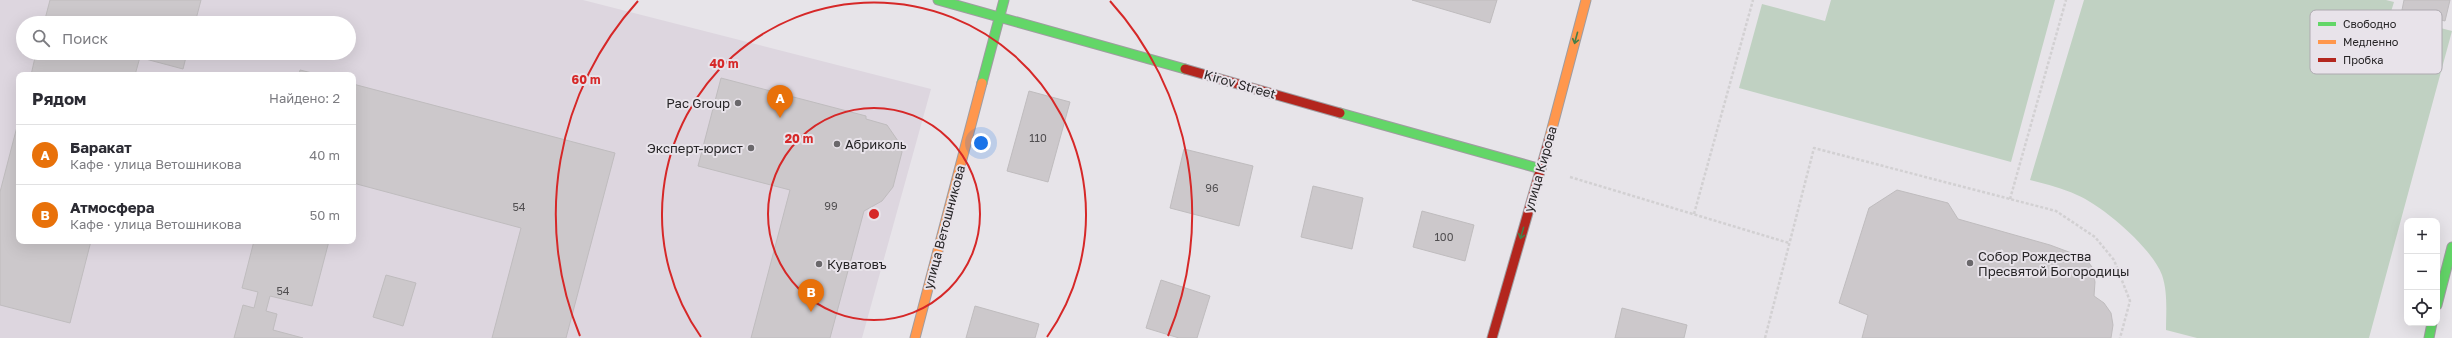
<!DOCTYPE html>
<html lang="ru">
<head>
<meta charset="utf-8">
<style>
  body { margin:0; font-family:"Golos Text",sans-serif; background:#f7f7f7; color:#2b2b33 }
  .controls { position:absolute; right:12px; bottom:12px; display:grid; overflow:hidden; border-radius:8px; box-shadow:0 4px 16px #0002 }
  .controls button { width:36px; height:36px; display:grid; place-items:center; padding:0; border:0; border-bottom:1px solid #e1e1e2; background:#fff; color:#2b2b33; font:20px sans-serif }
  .you { position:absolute; left:981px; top:143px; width:14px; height:14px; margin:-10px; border:3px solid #fff; border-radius:50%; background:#1a73e8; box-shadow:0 0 0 6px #1a73e833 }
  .badge { display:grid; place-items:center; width:26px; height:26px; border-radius:50%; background:#6a686b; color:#fff; font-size:13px; font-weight:700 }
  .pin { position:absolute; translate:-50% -33px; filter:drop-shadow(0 1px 2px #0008) }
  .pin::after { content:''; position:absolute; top:21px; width:14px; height:12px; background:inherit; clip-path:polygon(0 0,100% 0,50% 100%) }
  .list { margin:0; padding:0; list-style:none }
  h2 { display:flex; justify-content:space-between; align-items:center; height:52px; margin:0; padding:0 16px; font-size:17px }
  h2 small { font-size:13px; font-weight:400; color:#7c7c81 }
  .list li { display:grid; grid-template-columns:26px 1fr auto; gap:12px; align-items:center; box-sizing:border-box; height:60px; padding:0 16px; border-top:1px solid #e1e1e2 }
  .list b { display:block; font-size:15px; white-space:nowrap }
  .list p { margin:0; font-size:13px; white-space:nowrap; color:#7c7c81 }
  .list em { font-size:13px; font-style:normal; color:#7c7c81 }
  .icon { flex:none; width:22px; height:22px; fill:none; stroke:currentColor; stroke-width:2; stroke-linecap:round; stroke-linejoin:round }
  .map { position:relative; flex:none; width:2452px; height:338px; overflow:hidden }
  .search { position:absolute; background:#fff; box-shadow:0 4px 16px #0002; left:16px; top:16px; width:340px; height:44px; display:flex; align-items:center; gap:10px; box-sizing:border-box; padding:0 14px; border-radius:22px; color:#7c7c81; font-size:15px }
  .panel { position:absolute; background:#fff; box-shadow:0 4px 16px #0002; left:16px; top:72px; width:340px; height:172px; border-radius:8px }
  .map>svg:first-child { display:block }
</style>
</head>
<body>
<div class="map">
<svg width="2452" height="338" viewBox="0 0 2452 338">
  <rect width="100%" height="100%" fill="#e7e4e9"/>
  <path fill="#ddd6df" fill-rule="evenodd" d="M0,0H583L931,89L862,338H0ZM23,23H349V53H23ZM19,75H353V241H19Z"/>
  <path fill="#c0d1c2" d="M1831,0H2055L2011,162L1739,88L1762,4L1825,21Z
    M2084,0H2386L2394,2L2390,15L2452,31L2369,338H2197L2166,330C2166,313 2168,292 2162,275C2152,248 2103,206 2077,195C2062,188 2046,184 2030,180Z"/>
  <path fill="#ccc8cb" stroke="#bfbcbe" d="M50,0H201L195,23H44Z
    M1412,0H1497L1490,23Z
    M2404,0H2450L2445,21L2402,10Z
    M36,53H123L140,57L135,75H31Z
    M123,53H187L183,69Z
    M300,70L320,75H299Z
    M721,78L866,116V119L887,125L898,141L902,152L893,187L882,201L864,211L830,338H751L790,190L698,166Z
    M353,84L615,153L566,338H492L521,228L353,183Z
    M1029,91L1070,102L1048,182L1007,171Z
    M19,119V241H91L70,323L0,305V192Z
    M1184,149L1253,166L1239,226L1170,208Z
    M1313,186L1363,198L1352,249L1301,237Z
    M1897,190L1948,203L1958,219L2050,245L2085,258L2092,267L2095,282L2094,296L2104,303L2111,313L2113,325L2111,338H1862L1868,315L1839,303L1869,208Z
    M1422,211L1474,225L1465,261L1413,247Z
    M254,241H329L312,306L270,296L266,311L277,314L273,330L303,338H234L243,305L254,308L258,292L242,288Z
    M386,275L416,283L403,326L373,317Z
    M1161,280L1210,296L1197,338H1179L1146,328Z
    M975,306L1039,324L1035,338H966Z
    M1622,308L1687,325L1684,338H1615Z"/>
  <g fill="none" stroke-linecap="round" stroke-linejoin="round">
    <g stroke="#9f9ca0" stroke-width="11">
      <path id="fast" d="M938,0L1185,69
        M982,83L1004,0
        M1340,113L1541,169
        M2437,305L2452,247
        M2429,338L2432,323"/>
    </g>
    <g stroke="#9f9ca0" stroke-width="11">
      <path id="slow" d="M1549,140L1586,0
        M915,338L982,83"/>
    </g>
    <g stroke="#9f9ca0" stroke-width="11">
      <path id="jam" d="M1185,69L1340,113
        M1492,338L1549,140"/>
    </g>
    <path stroke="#d2d0d2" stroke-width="2.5" stroke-dasharray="3 2" stroke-linecap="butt" d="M1570,177L1789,243
      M2010,199L2066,0
      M1694,214L1753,0
      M1765,338L1814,148L2056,211L2095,237L2114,260L2130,301L2120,338"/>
    <use href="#fast" stroke="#63d668" stroke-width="9"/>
    <use href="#slow" stroke="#ff974d" stroke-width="9"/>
    <use href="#jam" stroke="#b3261e" stroke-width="9"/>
  </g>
  <defs><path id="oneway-shaft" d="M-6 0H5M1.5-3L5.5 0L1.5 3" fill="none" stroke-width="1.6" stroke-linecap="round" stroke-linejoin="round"/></defs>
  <g stroke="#457e48">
    <use href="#oneway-shaft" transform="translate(1576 38) rotate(105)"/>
    <use href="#oneway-shaft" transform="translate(1522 233) rotate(106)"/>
  </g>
  <g fill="none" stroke="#d62828" stroke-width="2">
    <circle cx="874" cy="214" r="106"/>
    <path d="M701 337A212 212 0 1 1 1047 337"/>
    <path d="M580 336A318 318 0 0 1 638 1M1110 1A318 318 0 0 1 1168 336"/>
  </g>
  <g fill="#6a686b" stroke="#e8e3ea" stroke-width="1.5">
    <circle cx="738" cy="103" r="4"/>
    <circle cx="837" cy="144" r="4"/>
    <circle cx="751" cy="148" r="4"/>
    <circle cx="1970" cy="263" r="4"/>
    <circle cx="819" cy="264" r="4"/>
  </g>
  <g text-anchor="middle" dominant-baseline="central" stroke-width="4" stroke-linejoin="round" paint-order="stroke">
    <g font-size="11" fill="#504e50">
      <text x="1038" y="137">110</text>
      <text x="1212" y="187">96</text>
      <text x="831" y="205">99</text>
      <text x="519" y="206">54</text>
      <text x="1444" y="236">100</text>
      <text x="283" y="290">54</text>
    </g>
    <g font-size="13" fill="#272527" stroke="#e8e3ea">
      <text transform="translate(1240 84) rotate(16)">Kirov Street</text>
      <text transform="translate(1540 169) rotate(-74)">улица Кирова</text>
      <text transform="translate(944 227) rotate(-75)">улица Ветошникова</text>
    </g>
    <g font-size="13" fill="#272527" stroke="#e8e3ea" text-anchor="start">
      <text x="730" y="103" text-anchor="end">Pac Group</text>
      <text x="845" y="144">Абриколь</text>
      <text x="743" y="148" text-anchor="end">Эксперт-юрист</text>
      <text x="1978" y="256">Собор Рождества<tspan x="1978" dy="15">Пресвятой Богородицы</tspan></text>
      <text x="827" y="264">Куватовъ</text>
    </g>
  </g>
  <rect x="2310" y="10" width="132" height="64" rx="6" fill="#e8e3ea" stroke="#aeaab0" stroke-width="1"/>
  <rect x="2318" y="22" width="18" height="4" fill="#63d668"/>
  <rect x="2318" y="40" width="18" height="4" fill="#ff974d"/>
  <rect x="2318" y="58" width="18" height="4" fill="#b3261e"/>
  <g font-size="11" fill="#272527">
    <text x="2343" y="28">Свободно</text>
    <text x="2343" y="46">Медленно</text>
    <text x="2343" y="64">Пробка</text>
  </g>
  <circle cx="874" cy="214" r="6" fill="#d62828" stroke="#e8e3ea" stroke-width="2"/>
  <g font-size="12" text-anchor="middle" font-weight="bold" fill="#d62828" stroke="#e8e3ea" stroke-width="4" stroke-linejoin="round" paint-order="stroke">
    <text x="724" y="68">40 m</text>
    <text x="586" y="84">60 m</text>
    <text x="799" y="143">20 m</text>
  </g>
</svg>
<div class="controls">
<button>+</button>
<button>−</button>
<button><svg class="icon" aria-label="locate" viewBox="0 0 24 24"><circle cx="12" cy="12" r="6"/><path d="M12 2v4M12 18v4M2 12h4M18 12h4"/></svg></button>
</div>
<div class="you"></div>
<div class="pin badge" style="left:780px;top:118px;background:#e8710a">A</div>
<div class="pin badge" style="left:811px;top:312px;background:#e8710a">B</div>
<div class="search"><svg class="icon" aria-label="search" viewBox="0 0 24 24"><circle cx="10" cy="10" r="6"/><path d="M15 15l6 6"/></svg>Поиск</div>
<section class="panel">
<h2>Рядом<small>Найдено: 2</small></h2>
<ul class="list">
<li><span class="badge" style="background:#e8710a">A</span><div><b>Баракат</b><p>Кафе · улица Ветошникова</p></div><em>40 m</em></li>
<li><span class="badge" style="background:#e8710a">B</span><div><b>Атмосфера</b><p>Кафе · улица Ветошникова</p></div><em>50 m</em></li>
</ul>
</section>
</div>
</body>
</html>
